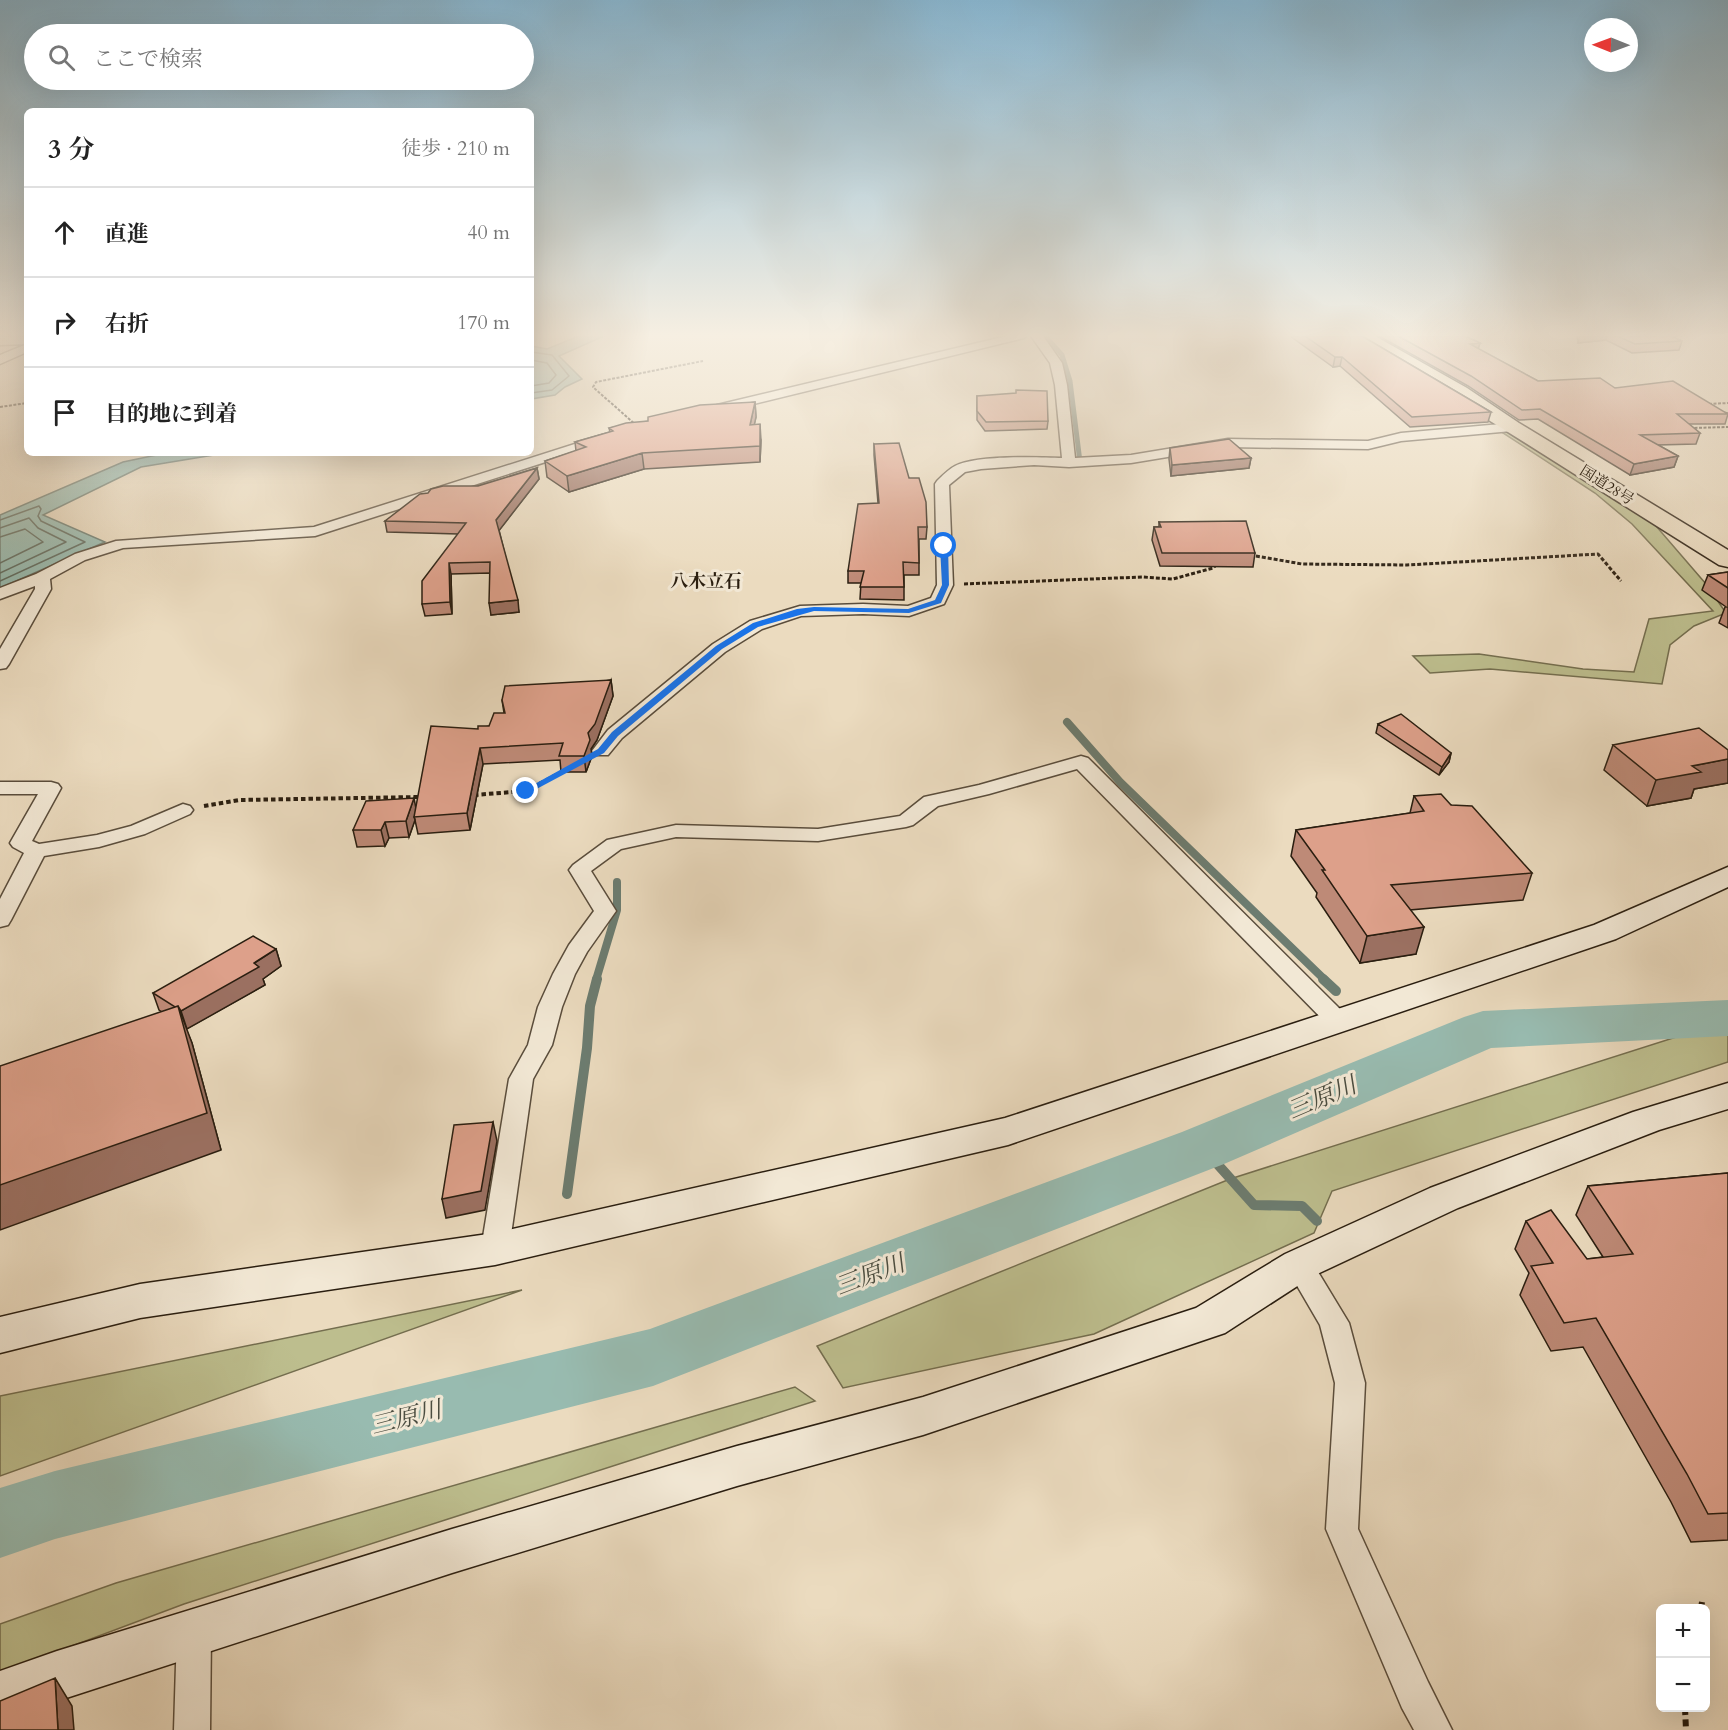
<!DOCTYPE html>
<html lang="ja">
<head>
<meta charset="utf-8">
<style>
  body { margin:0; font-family:Cardo,"Noto Serif JP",serif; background:#f6f6f6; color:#222 }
  .controls { position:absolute; right:18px; bottom:18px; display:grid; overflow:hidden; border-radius:9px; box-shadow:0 6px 24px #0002 }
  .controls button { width:54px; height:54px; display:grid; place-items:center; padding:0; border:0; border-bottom:2px solid #e0e0e0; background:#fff; color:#222; font:30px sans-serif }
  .compass { position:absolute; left:1584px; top:18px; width:54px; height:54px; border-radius:50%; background:#fff; box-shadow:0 6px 24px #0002; rotate:271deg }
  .stop { position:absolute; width:18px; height:18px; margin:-14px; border:4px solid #1a73e8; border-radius:50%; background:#fff }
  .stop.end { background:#1a73e8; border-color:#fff; box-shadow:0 2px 6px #0008 }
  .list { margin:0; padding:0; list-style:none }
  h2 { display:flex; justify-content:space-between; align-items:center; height:78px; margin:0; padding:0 24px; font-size:26px }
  h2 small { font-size:20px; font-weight:400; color:#767676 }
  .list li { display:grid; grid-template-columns:39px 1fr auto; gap:18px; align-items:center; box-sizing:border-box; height:90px; padding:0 24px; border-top:2px solid #e0e0e0 }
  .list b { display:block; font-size:22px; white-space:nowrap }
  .list em { font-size:20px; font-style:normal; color:#767676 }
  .icon { flex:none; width:33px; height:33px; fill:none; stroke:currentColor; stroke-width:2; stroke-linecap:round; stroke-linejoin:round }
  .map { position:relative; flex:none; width:1728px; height:1730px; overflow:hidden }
  .search { position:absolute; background:#fff; box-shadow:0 6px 24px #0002; left:24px; top:24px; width:510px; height:66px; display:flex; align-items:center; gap:15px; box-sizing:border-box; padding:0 21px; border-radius:33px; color:#767676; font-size:22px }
  .panel { position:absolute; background:#fff; box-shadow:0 6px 24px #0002; left:24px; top:108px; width:510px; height:348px; border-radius:9px }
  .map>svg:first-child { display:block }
</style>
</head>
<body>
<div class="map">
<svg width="1728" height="1730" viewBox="0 0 1728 1730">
  <rect width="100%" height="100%" fill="#ebdbbf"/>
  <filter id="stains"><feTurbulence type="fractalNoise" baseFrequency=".00333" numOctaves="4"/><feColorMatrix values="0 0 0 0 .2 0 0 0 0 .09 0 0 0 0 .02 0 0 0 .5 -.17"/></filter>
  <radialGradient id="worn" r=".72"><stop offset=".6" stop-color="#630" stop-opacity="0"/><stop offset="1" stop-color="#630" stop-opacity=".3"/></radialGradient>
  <path fill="#bdbe8e" stroke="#746e4f" stroke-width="1.5" d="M1512,430L1650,519L1706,584L1726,613L1694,626L1670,645L1662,684L1490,669L1430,673L1413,656L1479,654L1583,669L1634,672L1649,619L1713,611L1632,524L1595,493L1500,431Z
    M1728,1028V1062L1332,1191L1314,1233L1094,1334L843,1388L817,1346L1230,1179L1695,1031Z
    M522,1290L0,1476V1396Z
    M795,1387L815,1401L184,1604L0,1673V1624L116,1583Z"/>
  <path fill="#98bbb0" stroke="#6c7c70" stroke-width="1.5" d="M579,336H604L559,356L582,379L565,387L555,395L531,399V346L547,349Z
    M166,453L214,455L141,467L43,515L105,542L0,588V515L123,462Z"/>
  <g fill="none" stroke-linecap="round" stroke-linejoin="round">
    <path stroke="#616c60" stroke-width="1.5" d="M531,352L552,355L569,376L552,390L531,393
      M531,360L547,363L556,375L549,383L531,386
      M0,520L39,506L41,509L38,516L41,521L85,542L0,581
      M0,528L29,518L38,528L66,542L0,573
      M0,537L25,529L43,542L0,563"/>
    <path stroke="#6c7c70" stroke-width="5" d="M1045,336L1062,355L1070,381L1080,462"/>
    <path stroke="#6c7c70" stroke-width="8" d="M1067,722L1120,782L1325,980
      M596,980L617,910V882"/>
    <path stroke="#6c7c70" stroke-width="10" d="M1323,979L1336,991
      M1203,1148L1254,1205L1302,1206L1317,1221
      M567,1194L587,1048L590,1006L597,979"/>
    <path fill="#98bbb0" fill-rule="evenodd" d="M1728,1000V1036L1491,1048L1224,1164L653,1386L55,1539L0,1558V1488L55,1471L650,1329L1182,1132L1464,1017L1483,1011Z"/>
    <g stroke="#5a4d3c" stroke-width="3">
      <path id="street" d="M27,336V352L0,364V355L27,344L0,345V337Z
        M1007,336H1026L1024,338L717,413L711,409L717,405Z
        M1031,336H1043L1062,363L1067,385L1075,458L1131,455L1228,439L1368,441L1401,433L1512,423L1519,427L1512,431L1401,441L1368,449L1228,447L1131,463L1069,467L1034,465L981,469L965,472L949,485L953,585L944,604L909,616L863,614L801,616L762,629L725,652L622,738L608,755H594L592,751L608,730L713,644L750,621L800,606L863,604L908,606L931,598L937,585L935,484L937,481C942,476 949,469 955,466C976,455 1037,457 1062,458L1055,385L1050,363Z
        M603,435L610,439L608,442L315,536L123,548L85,560L50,579L51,589L9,664L6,668L0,669V649L35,589V586L0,599V588L36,574L75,554L116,541L314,527Z
        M1081,756L1088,758L1345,1014L1349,1020L1345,1026L1337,1028L1329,1026L1077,769L989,794L938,806L913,825L906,827L818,841L676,837L621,849L591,871L616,911L587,952L575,974L562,1007L552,1045L533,1079L509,1249L505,1257L495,1260L485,1257L481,1249L509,1079L528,1045L538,1007L553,974L569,945L594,911L569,870L573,865L607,840L676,825L818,829L900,816L924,797L979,785Z
        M0,782H51L58,784L61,788L32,841L39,844L97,835L131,826L183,804L190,806L193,810L190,814L145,834L99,847L44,856L11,920L8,925L0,927V899L24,853L13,847L10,843L38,794H0Z
        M1299,1254L1309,1257L1349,1323L1365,1383L1358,1529L1428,1682L1452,1730H1414L1402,1708L1326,1529L1335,1383L1320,1325L1285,1265L1289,1257Z
        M194,1615L206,1620L211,1632L210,1730H174L177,1632L182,1620Z"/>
    </g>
    <g stroke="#2a1e10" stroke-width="3">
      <path id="secondary" d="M1728,867V887L1616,939L1008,1145L495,1265L140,1318L0,1353V1317L140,1284L495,1233L1005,1118L1594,925Z
        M1728,1083V1109L1659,1130L1458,1208L1313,1276L1225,1333L923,1435L737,1486L452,1573L57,1701L0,1723V1671L57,1651L452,1529L737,1446L923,1397L1196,1308L1285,1254L1430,1188L1633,1112Z"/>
    </g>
    <g stroke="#2a1e10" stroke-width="3">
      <path id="highway" d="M1353,336H1375L1467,388L1519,423L1728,550V567L1719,565C1598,490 1479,411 1356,340Z"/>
    </g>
    <path stroke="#2a1e10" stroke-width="2" stroke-dasharray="3 1.5" stroke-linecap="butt" d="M1666,336H1682
      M1709,404L1728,403
      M0,407L27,403
      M637,426L593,387L596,382L703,361
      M1690,428L1728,427"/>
    <path stroke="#2a1e10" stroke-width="3" stroke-dasharray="4 2" stroke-linecap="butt" d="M1250,555L1302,564L1407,565L1598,554L1621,581
      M964,584L1142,577L1173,579L1213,568L1217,564"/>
    <path stroke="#2a1e10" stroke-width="4" stroke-dasharray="4.5 3" stroke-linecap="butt" d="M474,795L526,791L566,770
      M204,806L239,800L421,797"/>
    <path stroke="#2a1e10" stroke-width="6" stroke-dasharray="7 4.5" stroke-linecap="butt" d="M1701,1608L1702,1602
      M1685,1708L1686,1730"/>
    <use href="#street" fill="#f2e8d5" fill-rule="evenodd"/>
    <use href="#secondary" fill="#f2e8d5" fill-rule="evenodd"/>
    <use href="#highway" fill="#ebdbbf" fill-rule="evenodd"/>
  </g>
  <path fill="#be8a77" stroke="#2a1e10" stroke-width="1.5" d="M1290,336H1362L1491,412L1488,422L1410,427L1340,366L1333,367Z
    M1379,336H1465L1480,343L1478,349L1538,381L1615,388L1728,413V414L1725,424H1689L1700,433L1696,444L1658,445L1678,456L1674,467L1630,475L1538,419L1519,420L1468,386Z
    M1577,336H1671L1682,341L1679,350L1632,353L1606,340L1578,343Z
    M977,396L1048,421L1047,429L985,431L977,420Z
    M755,402L756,417L754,425L761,440L760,462L644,469L569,492L547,477L545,461L576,451L575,442L610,432L609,428Z
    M874,444L909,478L927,527L926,539H919V575H904V600L860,599L861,583H848V571L878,503L874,455Z
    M1170,448L1251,458L1249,468L1171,476L1169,459Z
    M537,468L539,479L499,530L519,612L491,615L490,573L451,574L452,614L425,616L422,604L458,534L387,532L385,521L478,486Z
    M1159,522L1255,553L1253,567L1160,566L1152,540L1154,527H1159Z
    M1728,572V628L1719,623L1725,607H1726L1702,590L1708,575Z
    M611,680L613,696L597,740L591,749L592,756L586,772H561L560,760L483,764L470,830L418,834L415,820L409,837L389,838L385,846L357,847L353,830L416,809L478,729L489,726L504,713L502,700Z
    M1378,724L1451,753L1449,762L1439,775L1376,733Z
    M1613,745L1728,783L1694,789L1691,798L1647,806L1604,770Z
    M1414,796L1451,805L1532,873L1523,900L1410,910L1416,954L1360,963L1316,897L1317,893L1291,856L1296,830L1410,813Z
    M276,949L281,966L263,979L265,985L186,1029L192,1043L221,1150L162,1012L159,1010L153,993Z
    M1728,1173V1540L1691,1542L1671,1502L1583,1347L1551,1351L1520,1295L1529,1273L1515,1249L1526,1221L1587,1259L1603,1257L1576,1215L1588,1186Z"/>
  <path fill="#9b7061" stroke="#2a1e10" stroke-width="1.5" d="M1580,336H1607L1606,340L1578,343Z
    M1480,343L1477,352L1470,344Z
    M1335,357H1342L1340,366L1333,367Z
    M755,402L756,417L751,440L750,425Z
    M760,424L761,440L760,462Z
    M642,453L644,469L569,492L567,476Z
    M1678,456L1674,467L1630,475L1634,464Z
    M1251,458L1249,468L1171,476L1172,465Z
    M537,468L539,479L498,532L496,520Z
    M449,563L451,574L452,614L450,602Z
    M518,600L519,612L491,615L489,603Z
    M611,680L613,696L597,740L591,749L592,756L586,772L584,756L588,733Z
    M480,748L483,764L470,830L467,813Z
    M1451,753L1449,762L1439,775L1442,767Z
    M1728,759V783L1694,789L1691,798L1647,806L1656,780L1692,766Z
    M414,798L417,814L414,817L415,820L409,837L406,821Z
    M385,822L389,838L385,846L381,830Z
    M1424,927L1416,954L1360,963L1367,936Z
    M276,949L281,966L263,979L265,985L187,1029L181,1011Z
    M178,1006L192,1043L221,1150L0,1230V1185Z
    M493,1122L497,1141L485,1210L446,1218L442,1199Z
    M55,1678L72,1706L74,1730H58Z"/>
  <path fill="#dda08a" stroke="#2a1e10" stroke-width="1.5" d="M1305,336H1362L1491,412L1412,417L1342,357H1335Z
    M1398,336H1465L1480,343L1470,344L1538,381L1600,378L1615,388L1673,381L1728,414H1677L1700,433L1640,435L1678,456L1634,464L1540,409L1522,410L1471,376Z
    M1617,336H1671L1682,341L1635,344Z
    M1016,390L1047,391L1048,421L986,422L977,411V396L1016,393Z
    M755,402L750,425L760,424V446L642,453L567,476L545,461L586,447L575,442L613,431L609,428L626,423L648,421V417L700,405Z
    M1229,439L1251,458L1172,465L1170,448Z
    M899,443L909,478H919L926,502L927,527H918L919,563L903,562L904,587H860L864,571H848L858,504L879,503L874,444Z
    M537,468L496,520L518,600L489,603L490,562L449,563L450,602L422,604V581L466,523L385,521L420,494L428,493L431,489L443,486H478Z
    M1246,521L1255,553H1162L1154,527H1161L1159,522Z
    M1728,572V588L1708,575Z
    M611,680L595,724L588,733L590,740L584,756H559L563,743L480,748L467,813L414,817L431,726L478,729V726H489L494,713H505L502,700L505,686Z
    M1401,714L1451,753L1442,767L1378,724Z
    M1699,728L1728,750V759L1692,766L1701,772L1656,780L1613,745Z
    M1441,794L1451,805L1472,806L1532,873L1391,885L1424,927L1367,936L1322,870H1325L1296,830L1424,811L1414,796Z
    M414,798L406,821L385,822L381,830H353L366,801Z
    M253,936L276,949L254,963L259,967L181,1011L178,1006L175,1007L153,993Z
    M178,1006L207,1113L0,1185V1066Z
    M493,1122L481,1191L442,1199L454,1125Z
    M1728,1173V1513L1708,1514L1687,1474L1596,1318L1564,1323L1531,1266L1553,1263L1526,1221L1551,1210L1587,1259L1633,1254L1588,1186Z
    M55,1678L58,1730H0V1701Z"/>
  <linearGradient id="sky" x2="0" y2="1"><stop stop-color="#88b7d2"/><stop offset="0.58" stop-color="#f6efe2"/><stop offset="1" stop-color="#f6efe2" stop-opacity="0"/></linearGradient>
  <rect width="1728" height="578" fill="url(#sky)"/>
  <path fill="#1a73e8" d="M944,544L948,546L949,585L941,603L909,613L814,611L758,627L722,649L618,736L604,753L529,793L522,791L598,749L612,732L716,646L753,623L797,609L814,607L908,609L935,600L942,585L940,546Z"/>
  <g text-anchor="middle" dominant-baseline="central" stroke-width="6" stroke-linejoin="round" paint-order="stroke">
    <g font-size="15" fill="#2a1e10" stroke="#f2e8d5">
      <text transform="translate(1607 485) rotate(32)">国道28号</text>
    </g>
    <g font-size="18" font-weight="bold" fill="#2a1e10" stroke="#f2e8d5">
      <text x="706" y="581">八木立石</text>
    </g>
    <g font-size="24" font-style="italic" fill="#4b4d40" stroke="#f2e8d5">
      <text transform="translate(1322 1098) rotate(-23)">三原川</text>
      <text transform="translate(870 1275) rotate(-21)">三原川</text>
      <text transform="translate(406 1418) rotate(-14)">三原川</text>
    </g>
  </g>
  <rect width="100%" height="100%" filter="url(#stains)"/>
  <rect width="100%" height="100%" fill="url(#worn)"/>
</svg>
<div class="controls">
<button>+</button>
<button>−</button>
</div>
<svg class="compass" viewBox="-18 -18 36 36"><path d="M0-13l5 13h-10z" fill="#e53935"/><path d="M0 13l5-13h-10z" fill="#767676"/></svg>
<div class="stop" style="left:944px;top:546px"></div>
<div class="stop end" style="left:526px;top:791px"></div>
<div class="search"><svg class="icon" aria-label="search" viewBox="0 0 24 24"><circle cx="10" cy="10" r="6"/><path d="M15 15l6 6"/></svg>ここで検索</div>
<section class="panel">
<h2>3 分<small>徒歩 · 210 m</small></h2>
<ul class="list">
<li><svg class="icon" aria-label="ahead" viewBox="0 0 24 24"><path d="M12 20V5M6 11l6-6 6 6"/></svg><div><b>直進</b></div><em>40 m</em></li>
<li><svg class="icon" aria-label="right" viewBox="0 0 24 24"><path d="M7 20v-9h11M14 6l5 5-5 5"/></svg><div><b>右折</b></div><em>170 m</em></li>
<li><svg class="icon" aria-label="arrive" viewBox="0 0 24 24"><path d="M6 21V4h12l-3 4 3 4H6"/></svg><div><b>目的地に到着</b></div></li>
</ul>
</section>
</div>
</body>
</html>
